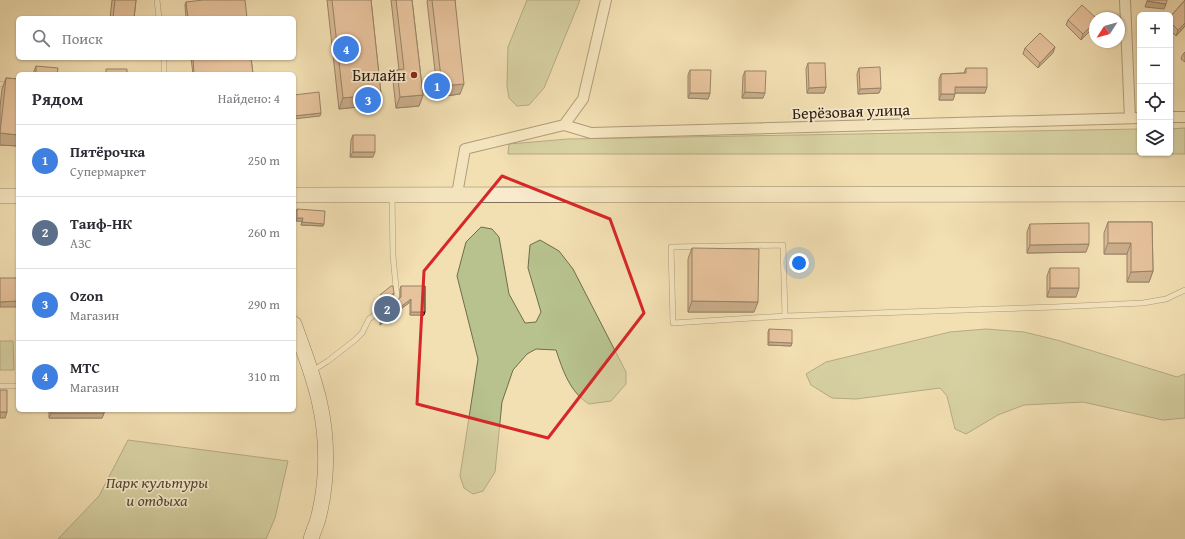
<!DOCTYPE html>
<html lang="ru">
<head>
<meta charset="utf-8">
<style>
  body { margin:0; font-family:"Gentium Book Plus",serif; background:#f2f2f3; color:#2b2b33 }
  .controls { position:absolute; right:12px; top:12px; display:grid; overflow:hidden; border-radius:6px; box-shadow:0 1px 3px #0004 }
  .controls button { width:36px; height:36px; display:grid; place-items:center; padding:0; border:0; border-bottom:1px solid #e1e1e2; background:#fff; color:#2b2b33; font:20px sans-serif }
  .compass { position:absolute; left:1089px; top:12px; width:36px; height:36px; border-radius:50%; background:#fff; box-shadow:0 1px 3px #0004; rotate:234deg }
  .you { position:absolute; left:799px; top:263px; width:14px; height:14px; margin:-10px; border:3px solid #fff; border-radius:50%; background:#1a73e8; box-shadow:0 0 0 6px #1a73e833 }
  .badge { display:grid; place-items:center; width:26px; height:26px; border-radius:50%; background:#8f2418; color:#fff; font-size:13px; font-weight:700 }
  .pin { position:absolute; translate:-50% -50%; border:2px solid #fff; box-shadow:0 1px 4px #0006 }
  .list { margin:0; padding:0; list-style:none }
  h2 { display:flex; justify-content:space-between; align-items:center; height:52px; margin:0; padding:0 16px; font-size:17px }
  h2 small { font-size:13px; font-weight:400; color:#7c7c81 }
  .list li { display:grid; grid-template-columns:26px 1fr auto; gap:12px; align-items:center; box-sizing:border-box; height:72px; padding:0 16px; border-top:1px solid #e1e1e2 }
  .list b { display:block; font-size:15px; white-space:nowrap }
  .list p { margin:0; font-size:13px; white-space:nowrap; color:#7c7c81 }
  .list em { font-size:13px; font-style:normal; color:#7c7c81 }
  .icon { flex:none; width:22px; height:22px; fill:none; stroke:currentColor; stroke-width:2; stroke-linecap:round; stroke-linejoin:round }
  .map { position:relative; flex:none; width:1185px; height:539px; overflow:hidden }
  .search { position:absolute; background:#fff; box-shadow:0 1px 3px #0004; left:16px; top:16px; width:280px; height:44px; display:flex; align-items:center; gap:10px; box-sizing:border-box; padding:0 14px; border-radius:6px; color:#7c7c81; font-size:15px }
  .panel { position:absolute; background:#fff; box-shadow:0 1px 3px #0004; left:16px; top:72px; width:280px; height:340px; border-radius:6px }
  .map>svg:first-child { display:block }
</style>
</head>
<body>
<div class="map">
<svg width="1185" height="539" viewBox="0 0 1185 539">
  <rect width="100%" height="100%" fill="#f2dfb2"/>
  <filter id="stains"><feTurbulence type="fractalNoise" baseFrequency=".005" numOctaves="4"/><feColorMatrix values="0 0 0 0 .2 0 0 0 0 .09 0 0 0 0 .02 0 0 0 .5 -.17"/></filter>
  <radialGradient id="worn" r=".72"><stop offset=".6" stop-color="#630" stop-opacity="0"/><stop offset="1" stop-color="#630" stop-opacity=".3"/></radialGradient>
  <path fill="#b7c28f" stroke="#706c4d" d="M527,0H580L544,88L529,105L517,106L509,98L507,86L508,47Z
    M1185,128V154H508L509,144L568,139L1140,129V153H1170V129Z
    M481,227L492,229L499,237L509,294L525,323L536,322L541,312L528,268L530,245L540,240L559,251L573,269L626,372V384L611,401L589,404C570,392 563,371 556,350L536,349L527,354L513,370L502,402L495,472L483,491L473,494L464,488L460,476L478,359L457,276L466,242Z
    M986,329L1024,332L1057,340L1177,377L1185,374V418L1163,420L1083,402L1024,405L998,415L966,434L955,429L947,396L940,388L856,399L832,398L811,385L806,374L826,362L950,332Z
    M0,341H13L14,370H0Z
    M128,440L288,461L275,518L266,539H58L99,496Z"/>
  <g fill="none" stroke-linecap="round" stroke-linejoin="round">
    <g stroke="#5c4935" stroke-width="6">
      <path id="lane" d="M157,0L159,18
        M164,58V74
        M0,84H18
        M785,316L783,245L671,247L673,323L785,316L1055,307L1143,303L1166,299L1185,290
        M312,371L328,361L355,340L362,333L369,319L397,298L393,256L392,196
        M0,386H18"/>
    </g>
    <g stroke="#5c4935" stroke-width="12">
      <path id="street" d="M1125,0L1130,118
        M1170,117H1185
        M564,125L591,133L1140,118
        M457,194L465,149L564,125L583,99L606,0"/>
    </g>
    <g stroke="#2a170b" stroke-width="16">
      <path id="secondary" d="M294,195L1185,194
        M0,196H18
        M294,324C303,349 313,374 319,400C328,438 328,481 318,519C316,526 313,532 311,539"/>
    </g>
    <use href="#lane" stroke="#f7eacd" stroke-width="5"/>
    <use href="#street" stroke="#f7eacd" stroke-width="10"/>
    <use href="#secondary" stroke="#f7eacd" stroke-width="15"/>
  </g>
  <path fill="#bb8c71" stroke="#2a170b" d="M112,0H136L134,18H110Z
    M327,0H371L381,94L377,105L339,109Z
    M391,0H412L423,95L419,106L396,108L393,81L397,70H399Z
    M428,0H455L460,94L438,97L427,1Z
    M1185,0V26L1176,36L1170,30V17Z
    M186,2L247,18H186L185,5Z
    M1095,18V26L1081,40L1066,25L1068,20Z
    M1025,48L1053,53L1038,68L1023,54Z
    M1185,52V62L1181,59L1183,54Z
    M191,58H251L253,74H193Z
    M808,63L826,87L824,93H807L806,69Z
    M36,66L57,74H33Z
    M859,68L881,88L879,93L858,94L857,74Z
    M966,68L985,93H955L953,100H939V79L941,74L964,73Z
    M690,70L710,93L708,99L688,98V75Z
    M745,71L763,98H742L743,76Z
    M6,78L18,79V146L0,145V107L2,89Z
    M353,135L373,157H350L351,140Z
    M297,209L323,226L301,225L302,221H296V212Z
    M1108,222H1152L1153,271L1149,282H1127V254H1104V233Z
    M1030,224L1086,252L1027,253V232Z
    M692,248L754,312H688V259Z
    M1050,268L1076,297H1047V276Z
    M401,286L424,315H410V302L380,325V316L381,313L400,298V289Z
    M394,293L393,296L380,306V297L381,294Z
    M769,329L792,343L791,346L768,345V332Z
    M49,410H104V413L102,418H49Z"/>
  <path fill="#99725c" stroke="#2a170b" d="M1147,1L1166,4L1164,9L1145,7Z
    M1095,22V26L1081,40L1083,34Z
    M1185,23V26L1176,36L1178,30Z
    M1055,47L1053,53L1038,68L1040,63Z
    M464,84L460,94L438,97L442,86Z
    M826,87L824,93H807L809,88Z
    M955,87H987L985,93H953Z
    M881,88L879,93L858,94L860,89Z
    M745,92L765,93L763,98H742Z
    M690,93H710L708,99L688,98Z
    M381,94L377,105L339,109L343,98Z
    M941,94H955L953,100H939Z
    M423,95L419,106L396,108L400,97Z
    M321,113L320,116L294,119V116Z
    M0,133L18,135V146L0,145Z
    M353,152H375L373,157H350Z
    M297,218H303L302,221H296Z
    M302,222L324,224L323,226L301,225Z
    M1108,243H1131L1127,254H1104Z
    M1089,244L1086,252L1027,253L1030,245Z
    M1153,271L1149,282H1127L1131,272Z
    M1050,288H1079L1076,297H1047Z
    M394,293L393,296L380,306L381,303Z
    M411,299L410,302L380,325L381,322Z
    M18,301V307H0V302Z
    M692,301L758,302L754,312H688Z
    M411,312H425L424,315H410Z
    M769,342L792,343L791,346L768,345Z
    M0,412H7L5,418H0Z
    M51,413H104L102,418H49Z"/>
  <path fill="#daa383" stroke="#2a170b" d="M115,0H136L134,18H113Z
    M203,0H245L247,18H188L186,2Z
    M332,0H371L381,94L343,98Z
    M396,0H412L423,95L400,97L397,70L404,69Z
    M432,0H455L464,84L442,86Z
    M1148,0H1167L1166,4L1147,1Z
    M1185,0V23L1178,30L1170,22V17Z
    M1082,5L1096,18H1095V22L1083,34L1068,20Z
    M1040,33L1055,47L1040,63L1025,48Z
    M193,58H251L253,74H194Z
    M808,63H825L826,87L809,88Z
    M36,66L58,68L57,74H36Z
    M880,67L881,88L860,89L859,68Z
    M966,68H987V87H955V94H941V74L966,73Z
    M106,69H127V74H106Z
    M690,70H711L710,93H690Z
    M745,71H766L765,93L745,92Z
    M6,78L18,79V135L0,133Z
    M319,92L321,113L294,116V95Z
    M353,135H375V152H353Z
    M297,209L325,211L324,224L302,222L303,218H297Z
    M1108,222H1152L1153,271L1131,272V243H1108Z
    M1089,223V244L1030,245V224Z
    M692,248L759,249L758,302L692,301Z
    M1050,268H1079V288H1050Z
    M0,278H18V301L0,302Z
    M391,286H393L394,293L381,303V294Z
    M401,286H425V312H411V299L381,322V313L401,297Z
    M769,329L792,330V343L769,342Z
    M0,390H7V412H0Z
    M51,410H104V413H51Z"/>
  <path d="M0 0H1185V539H0ZM502,176L610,219L644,313L548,438L417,404L424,271Z" fill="#f2dfb2" fill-opacity=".55" fill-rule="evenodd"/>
  <path fill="none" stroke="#d62828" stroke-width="3" stroke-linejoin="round" d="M502,176L610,219L644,313L548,438L417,404L424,271Z"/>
  <circle fill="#8f2418" stroke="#f7eacd" stroke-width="1.5" cx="414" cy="75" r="4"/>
  <g text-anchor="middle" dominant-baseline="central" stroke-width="3.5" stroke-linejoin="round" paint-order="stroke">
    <g font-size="16" fill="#2a170b" stroke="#f7eacd" text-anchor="end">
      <text x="406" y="75">Билайн</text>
    </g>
    <g font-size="16" fill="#2a170b" stroke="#f7eacd">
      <text transform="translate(851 111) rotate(-2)">Берёзовая улица</text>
    </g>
    <g font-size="16" font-style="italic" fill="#544a33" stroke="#f7eacd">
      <text x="157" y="482">Парк культуры<tspan x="157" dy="18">и отдыха</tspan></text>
    </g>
  </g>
  <rect width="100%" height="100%" filter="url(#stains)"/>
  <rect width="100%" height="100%" fill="url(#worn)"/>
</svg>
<div class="controls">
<button>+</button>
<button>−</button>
<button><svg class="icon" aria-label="locate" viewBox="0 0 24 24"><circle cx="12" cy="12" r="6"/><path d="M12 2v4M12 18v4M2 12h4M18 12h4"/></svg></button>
<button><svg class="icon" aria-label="layers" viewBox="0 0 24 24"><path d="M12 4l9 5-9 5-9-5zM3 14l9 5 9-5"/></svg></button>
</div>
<svg class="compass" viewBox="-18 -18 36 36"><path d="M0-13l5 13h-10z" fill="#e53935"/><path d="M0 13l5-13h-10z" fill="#7c7c81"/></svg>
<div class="you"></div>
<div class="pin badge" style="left:437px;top:86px;background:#3f7fe0">1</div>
<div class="pin badge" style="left:387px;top:309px;background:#5c6f8a">2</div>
<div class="pin badge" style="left:368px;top:100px;background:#3f7fe0">3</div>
<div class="pin badge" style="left:346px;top:49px;background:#3f7fe0">4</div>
<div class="search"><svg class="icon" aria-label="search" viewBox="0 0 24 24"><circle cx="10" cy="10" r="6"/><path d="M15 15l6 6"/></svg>Поиск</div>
<section class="panel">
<h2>Рядом<small>Найдено: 4</small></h2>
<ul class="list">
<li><span class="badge" style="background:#3f7fe0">1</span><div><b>Пятёрочка</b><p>Супермаркет</p></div><em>250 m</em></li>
<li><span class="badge" style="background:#5c6f8a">2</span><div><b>Таиф-НК</b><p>АЗС</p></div><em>260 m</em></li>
<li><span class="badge" style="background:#3f7fe0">3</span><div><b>Ozon</b><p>Магазин</p></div><em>290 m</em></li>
<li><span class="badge" style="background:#3f7fe0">4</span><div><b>МТС</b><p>Магазин</p></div><em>310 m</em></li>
</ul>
</section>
</div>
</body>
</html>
